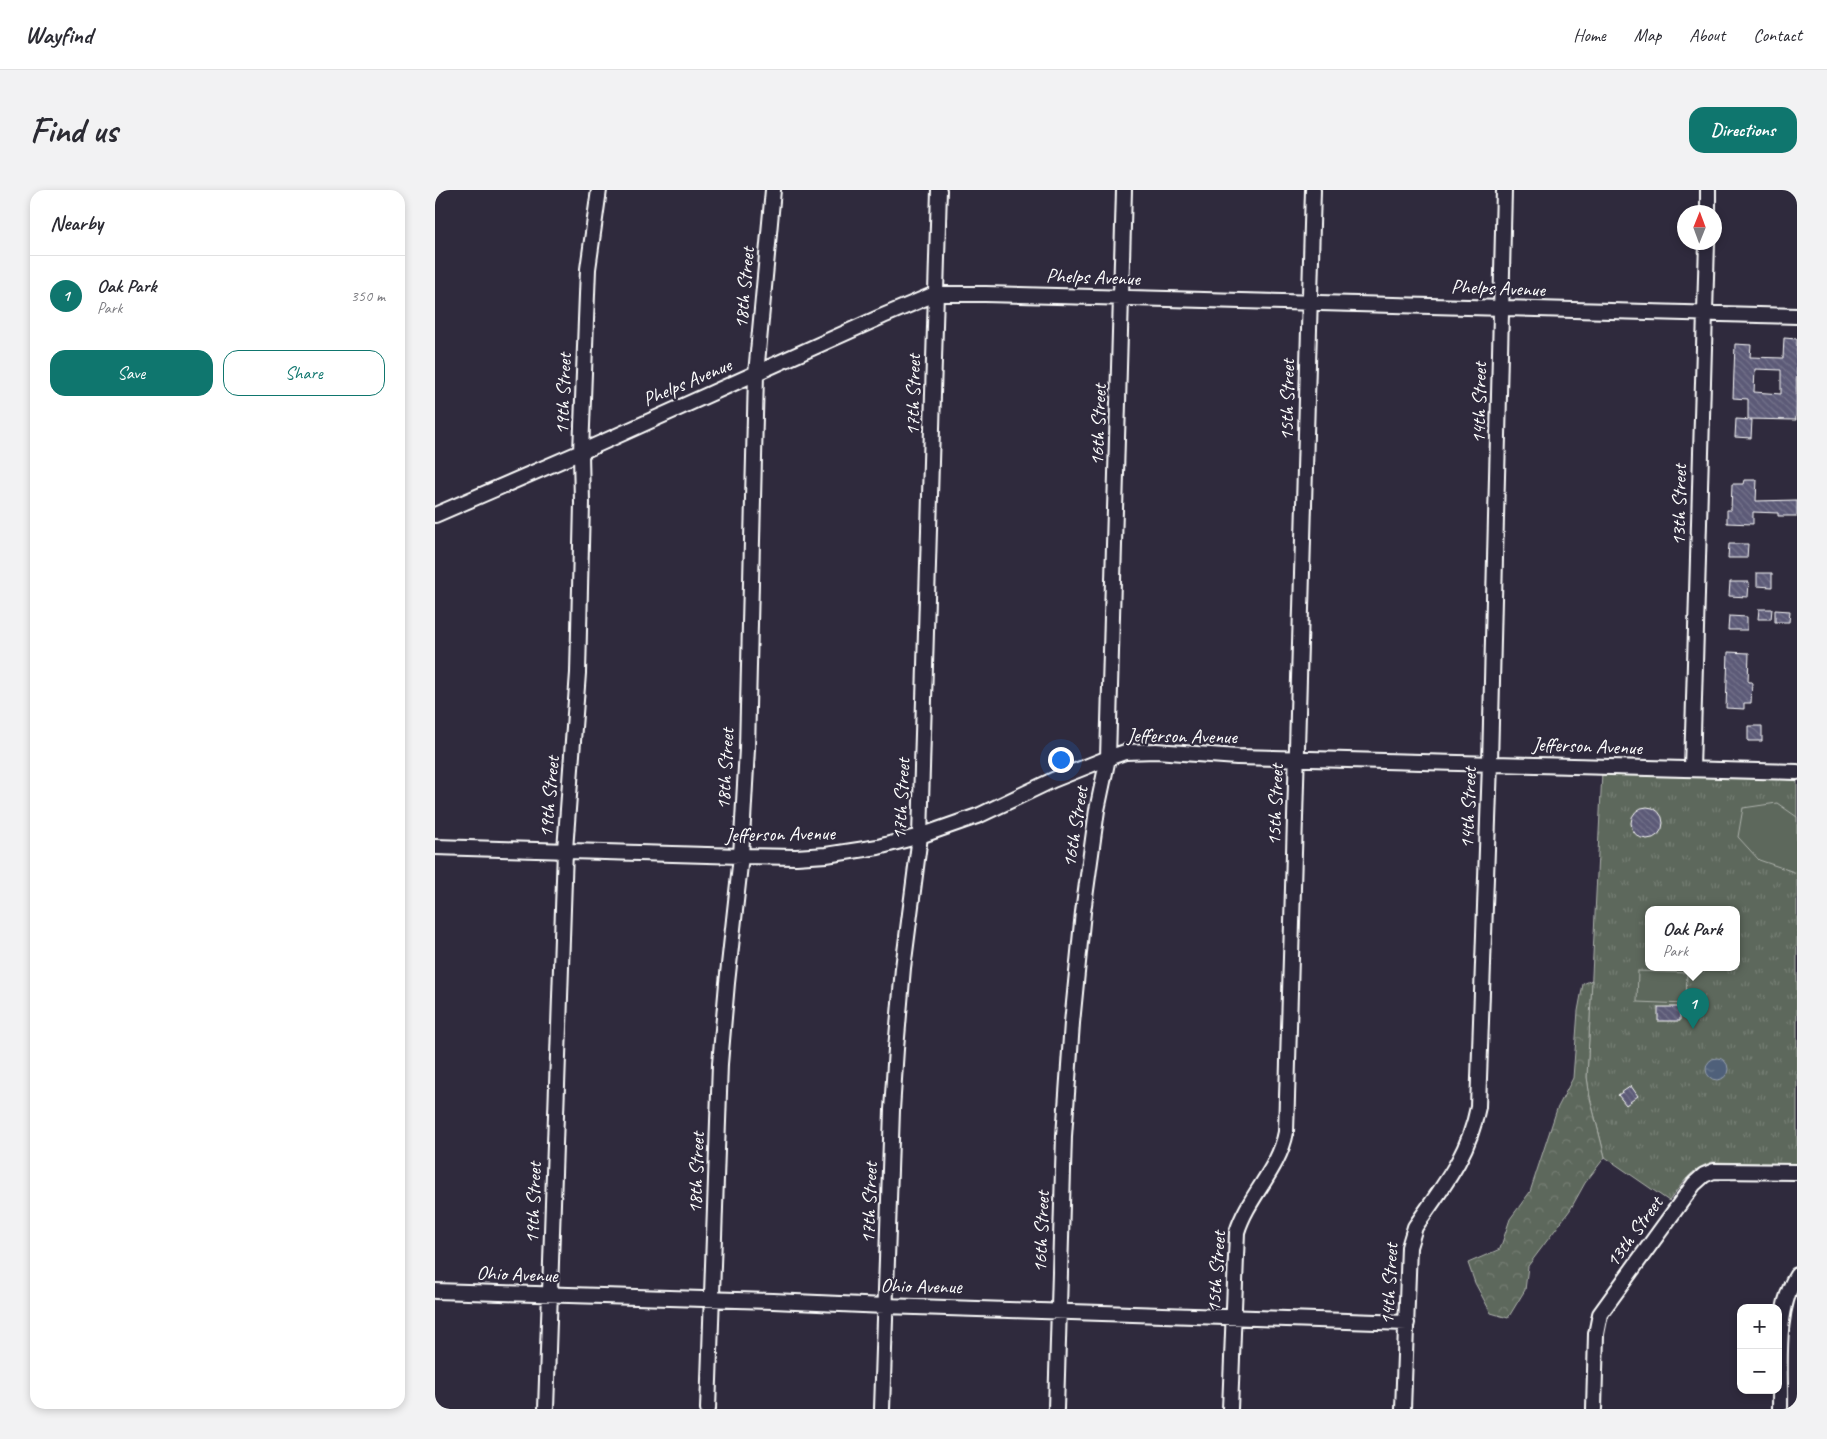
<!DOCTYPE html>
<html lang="en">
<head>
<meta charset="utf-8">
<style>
  body { margin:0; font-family:Caveat,sans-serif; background:#f2f2f3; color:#2b2b33 }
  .controls { position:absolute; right:15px; bottom:15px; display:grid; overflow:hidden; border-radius:10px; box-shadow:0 2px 8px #0003 }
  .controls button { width:45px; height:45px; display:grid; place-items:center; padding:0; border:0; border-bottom:1px solid #e1e1e2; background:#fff; color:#2b2b33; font:25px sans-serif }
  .compass { position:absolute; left:1242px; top:15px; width:45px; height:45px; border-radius:50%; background:#fff; box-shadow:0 2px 8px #0003; rotate:1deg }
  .you { position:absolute; left:625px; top:569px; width:18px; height:18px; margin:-12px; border:4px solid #fff; border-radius:50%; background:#1a73e8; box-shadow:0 0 0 8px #1a73e833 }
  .badge { display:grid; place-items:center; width:32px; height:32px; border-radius:50%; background:#0f766e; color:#fff; font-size:16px; font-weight:700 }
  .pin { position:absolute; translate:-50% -41px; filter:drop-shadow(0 1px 2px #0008) }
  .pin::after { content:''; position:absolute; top:26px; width:18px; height:15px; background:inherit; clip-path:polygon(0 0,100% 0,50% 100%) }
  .popup { position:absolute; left:1210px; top:716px; width:95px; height:65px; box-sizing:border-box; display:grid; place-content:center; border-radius:10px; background:#fff; filter:drop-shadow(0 1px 4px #0005); font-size:16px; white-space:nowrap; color:#7c7c81 }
  .popup b { font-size:19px; color:#2b2b33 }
  .popup::after { content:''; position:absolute; left:50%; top:100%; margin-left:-10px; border:10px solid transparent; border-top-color:#fff }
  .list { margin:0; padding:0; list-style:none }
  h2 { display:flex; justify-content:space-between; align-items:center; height:65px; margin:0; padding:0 20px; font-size:21px }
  h2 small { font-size:16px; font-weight:400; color:#7c7c81 }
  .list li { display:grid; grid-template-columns:32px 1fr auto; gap:15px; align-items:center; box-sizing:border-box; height:80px; padding:0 20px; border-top:1px solid #e1e1e2 }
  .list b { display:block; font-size:19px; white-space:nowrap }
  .list p { margin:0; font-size:16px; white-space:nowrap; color:#7c7c81 }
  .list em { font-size:16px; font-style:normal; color:#7c7c81 }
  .actions { display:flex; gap:10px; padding:15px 20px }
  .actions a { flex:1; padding:11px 0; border:1px solid #0f766e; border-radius:15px; text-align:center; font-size:18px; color:#0f766e }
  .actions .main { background:#0f766e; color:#fff }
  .map { position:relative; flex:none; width:1362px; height:1219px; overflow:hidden; border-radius:15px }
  header { display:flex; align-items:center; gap:30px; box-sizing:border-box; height:70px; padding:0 25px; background:#fff; border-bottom:1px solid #e1e1e2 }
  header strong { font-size:24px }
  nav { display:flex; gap:28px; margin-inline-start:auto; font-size:18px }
  .intro { display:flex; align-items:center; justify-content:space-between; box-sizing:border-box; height:120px; padding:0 30px }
  h1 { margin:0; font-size:35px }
  .button { padding:12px 22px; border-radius:15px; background:#0f766e; color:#fff; font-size:18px; font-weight:700 }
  main { display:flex; gap:30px; padding:0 30px }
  aside { flex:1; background:#fff; border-radius:15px; box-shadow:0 2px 8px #0003 }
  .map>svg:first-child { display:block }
</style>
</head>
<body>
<header>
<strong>Wayfind</strong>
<nav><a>Home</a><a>Map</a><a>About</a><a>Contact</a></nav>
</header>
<div class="intro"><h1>Find us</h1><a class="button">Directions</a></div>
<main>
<aside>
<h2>Nearby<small></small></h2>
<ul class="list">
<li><span class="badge">1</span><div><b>Oak Park</b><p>Park</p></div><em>350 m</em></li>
</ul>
<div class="actions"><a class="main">Save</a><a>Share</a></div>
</aside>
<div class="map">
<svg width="1362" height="1219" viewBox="0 0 1362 1219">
  <defs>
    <pattern id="grass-tufts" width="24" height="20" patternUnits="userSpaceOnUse" patternTransform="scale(1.25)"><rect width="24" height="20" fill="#5d675b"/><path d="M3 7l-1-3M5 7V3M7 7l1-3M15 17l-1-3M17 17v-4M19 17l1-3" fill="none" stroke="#757e74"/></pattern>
    <pattern id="forest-crowns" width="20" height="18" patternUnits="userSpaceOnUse" patternTransform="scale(1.25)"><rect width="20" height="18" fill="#5d675b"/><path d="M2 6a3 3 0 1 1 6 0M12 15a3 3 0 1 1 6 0" fill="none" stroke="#757e74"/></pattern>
    <pattern id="water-ripples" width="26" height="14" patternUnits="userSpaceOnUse" patternTransform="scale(1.25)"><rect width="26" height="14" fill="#50617a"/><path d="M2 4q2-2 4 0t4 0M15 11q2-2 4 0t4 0" fill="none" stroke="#6a798e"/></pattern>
    <pattern id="building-back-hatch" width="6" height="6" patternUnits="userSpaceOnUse" patternTransform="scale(1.25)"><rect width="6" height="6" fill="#5c5a77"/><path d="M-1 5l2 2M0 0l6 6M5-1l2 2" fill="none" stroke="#74738b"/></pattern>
  </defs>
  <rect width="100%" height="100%" fill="#2f2a3d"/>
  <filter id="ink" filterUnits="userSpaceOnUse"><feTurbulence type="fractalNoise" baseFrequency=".02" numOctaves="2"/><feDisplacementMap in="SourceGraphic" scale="10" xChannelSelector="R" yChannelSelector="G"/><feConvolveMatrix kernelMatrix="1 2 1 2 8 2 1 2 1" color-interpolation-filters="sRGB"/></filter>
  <g filter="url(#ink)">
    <path fill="url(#grass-tufts)" stroke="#aeb3ad" fill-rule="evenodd" d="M1167,582L1362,590V974L1277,972C1255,979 1248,993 1234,1011L1170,967L1155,908L1152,887ZM1214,720H1302V778H1214Z"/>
    <path fill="url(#forest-crowns)" stroke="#aeb3ad" d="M1157,790L1152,887L1155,908L1170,967L1150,993L1135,1020L1093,1076L1090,1100L1073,1128L1056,1123L1040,1093L1033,1073L1065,1059L1075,1029L1095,1002L1122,919L1138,888L1143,821L1148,794Z"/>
    <path fill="#5d675b" stroke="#aeb3ad" d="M1342,613L1362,627V683L1324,670L1303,647L1308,618Z
      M1203,781L1252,783L1251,814L1202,812Z"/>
    <path fill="url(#water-ripples)" stroke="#96a0af" d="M1271 879a11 11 0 1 1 22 0a11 11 0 1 1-22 0Z"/>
    <path fill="url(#building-back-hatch)" stroke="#fff" fill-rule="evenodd" d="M1349,148L1362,149L1361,230L1313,229V209L1298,208L1300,154L1316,155L1315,167L1348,168ZM1320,179L1346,180V204L1319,202Z
      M1301,229L1317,230L1316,248L1300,247Z
      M1309,290H1322L1321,311L1362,310V326H1343V323L1318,322V334L1292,333V320H1296L1297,294H1308Z
      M1294,354H1313L1312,368H1293Z
      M1322,383H1337V397L1322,396Z
      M1295,392H1314L1313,407L1294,406Z
      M1324,419H1337L1336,429H1323Z
      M1340,420L1355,421L1354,432H1340Z
      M1294,426L1312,427V440H1293Z
      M1293,462L1314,463L1313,492H1317L1316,513H1309V519L1291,518Z
      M1313,536H1327V551H1313Z
      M1196 633a16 16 0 1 1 32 0a16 16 0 1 1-32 0Z
      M1223,817H1245V831H1223Z
      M1196,896L1203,906L1191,915L1183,905Z"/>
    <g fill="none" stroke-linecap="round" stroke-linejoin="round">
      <g stroke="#fff" stroke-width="18">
        <path id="minor" d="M1273,22V0
          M0,325L146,262L448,126L500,104H550L1362,126
          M1257,579L1272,52
          M0,657L306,666L361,667L391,665L443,657L485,646L545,625L618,590L673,568L690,562L721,561L802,567L1362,582
          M0,1101L338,1111L450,1116L972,1133
          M111,1219L130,660L143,483L147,313L146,262L151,130L153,79L164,0
          M273,1219L285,874L292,793L306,666L312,559L321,184L338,0
          M447,1219L457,920L461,859L468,778L485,646L504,0
          M621,1219L629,946L637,833L648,722L662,620L673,568L689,0
          M795,1219L802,1042C813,1006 844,980 851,942L878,0
          M968,1219L974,1057L980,1037C1008,996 1033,967 1043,917L1055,573L1069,0
          M1159,1219L1161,1144L1165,1124L1259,994L1269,985L1279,981L1362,982
          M1345,1219C1346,1178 1339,1121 1362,1085"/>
      </g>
      <use href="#minor" stroke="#2f2a3d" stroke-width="14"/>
    </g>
  </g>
  <g text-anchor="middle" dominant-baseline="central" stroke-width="4.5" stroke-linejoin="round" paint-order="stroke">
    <g font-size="20" fill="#fff" stroke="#2f2a3d">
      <text transform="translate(658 87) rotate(2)">Phelps Avenue</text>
      <text transform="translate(309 98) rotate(-85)">18th Street</text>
      <text transform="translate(1063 98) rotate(2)">Phelps Avenue</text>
      <text transform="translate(252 192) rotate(-23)">Phelps Avenue</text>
      <text transform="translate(128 204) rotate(-88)">19th Street</text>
      <text transform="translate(478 205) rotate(-89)">17th Street</text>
      <text transform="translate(852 210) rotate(-89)">15th Street</text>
      <text transform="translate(1044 213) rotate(-89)">14th Street</text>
      <text transform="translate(663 235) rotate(-88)">16th Street</text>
      <text transform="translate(1244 315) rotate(-89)">13th Street</text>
      <text transform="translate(747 546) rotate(1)">Jefferson Avenue</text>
      <text transform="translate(1152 556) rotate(2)">Jefferson Avenue</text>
      <text transform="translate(290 579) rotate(-87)">18th Street</text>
      <text transform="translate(114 607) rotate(-85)">19th Street</text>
      <text transform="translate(466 609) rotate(-87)">17th Street</text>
      <text transform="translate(840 615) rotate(-88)">15th Street</text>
      <text transform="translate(1033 618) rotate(-88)">14th Street</text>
      <text transform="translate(640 637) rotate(-81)">16th Street</text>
      <text transform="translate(345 644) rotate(-1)">Jefferson Avenue</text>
      <text transform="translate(261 983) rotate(-88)">18th Street</text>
      <text transform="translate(98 1013) rotate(-88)">19th Street</text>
      <text transform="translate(434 1013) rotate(-88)">17th Street</text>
      <text transform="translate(606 1042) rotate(-88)">16th Street</text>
      <text transform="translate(1199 1042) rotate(-54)">13th Street</text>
      <text transform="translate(781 1082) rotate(-86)">15th Street</text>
      <text transform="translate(82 1084) rotate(2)">Ohio Avenue</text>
      <text transform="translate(954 1094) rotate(-87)">14th Street</text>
      <text transform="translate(486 1096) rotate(1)">Ohio Avenue</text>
    </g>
  </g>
</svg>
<div class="controls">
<button>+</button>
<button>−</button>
</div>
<svg class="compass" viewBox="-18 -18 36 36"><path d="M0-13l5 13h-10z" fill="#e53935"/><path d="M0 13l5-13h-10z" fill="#7c7c81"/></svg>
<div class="you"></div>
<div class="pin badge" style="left:1258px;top:839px">1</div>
<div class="popup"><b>Oak Park</b>Park</div>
</div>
</main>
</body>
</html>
